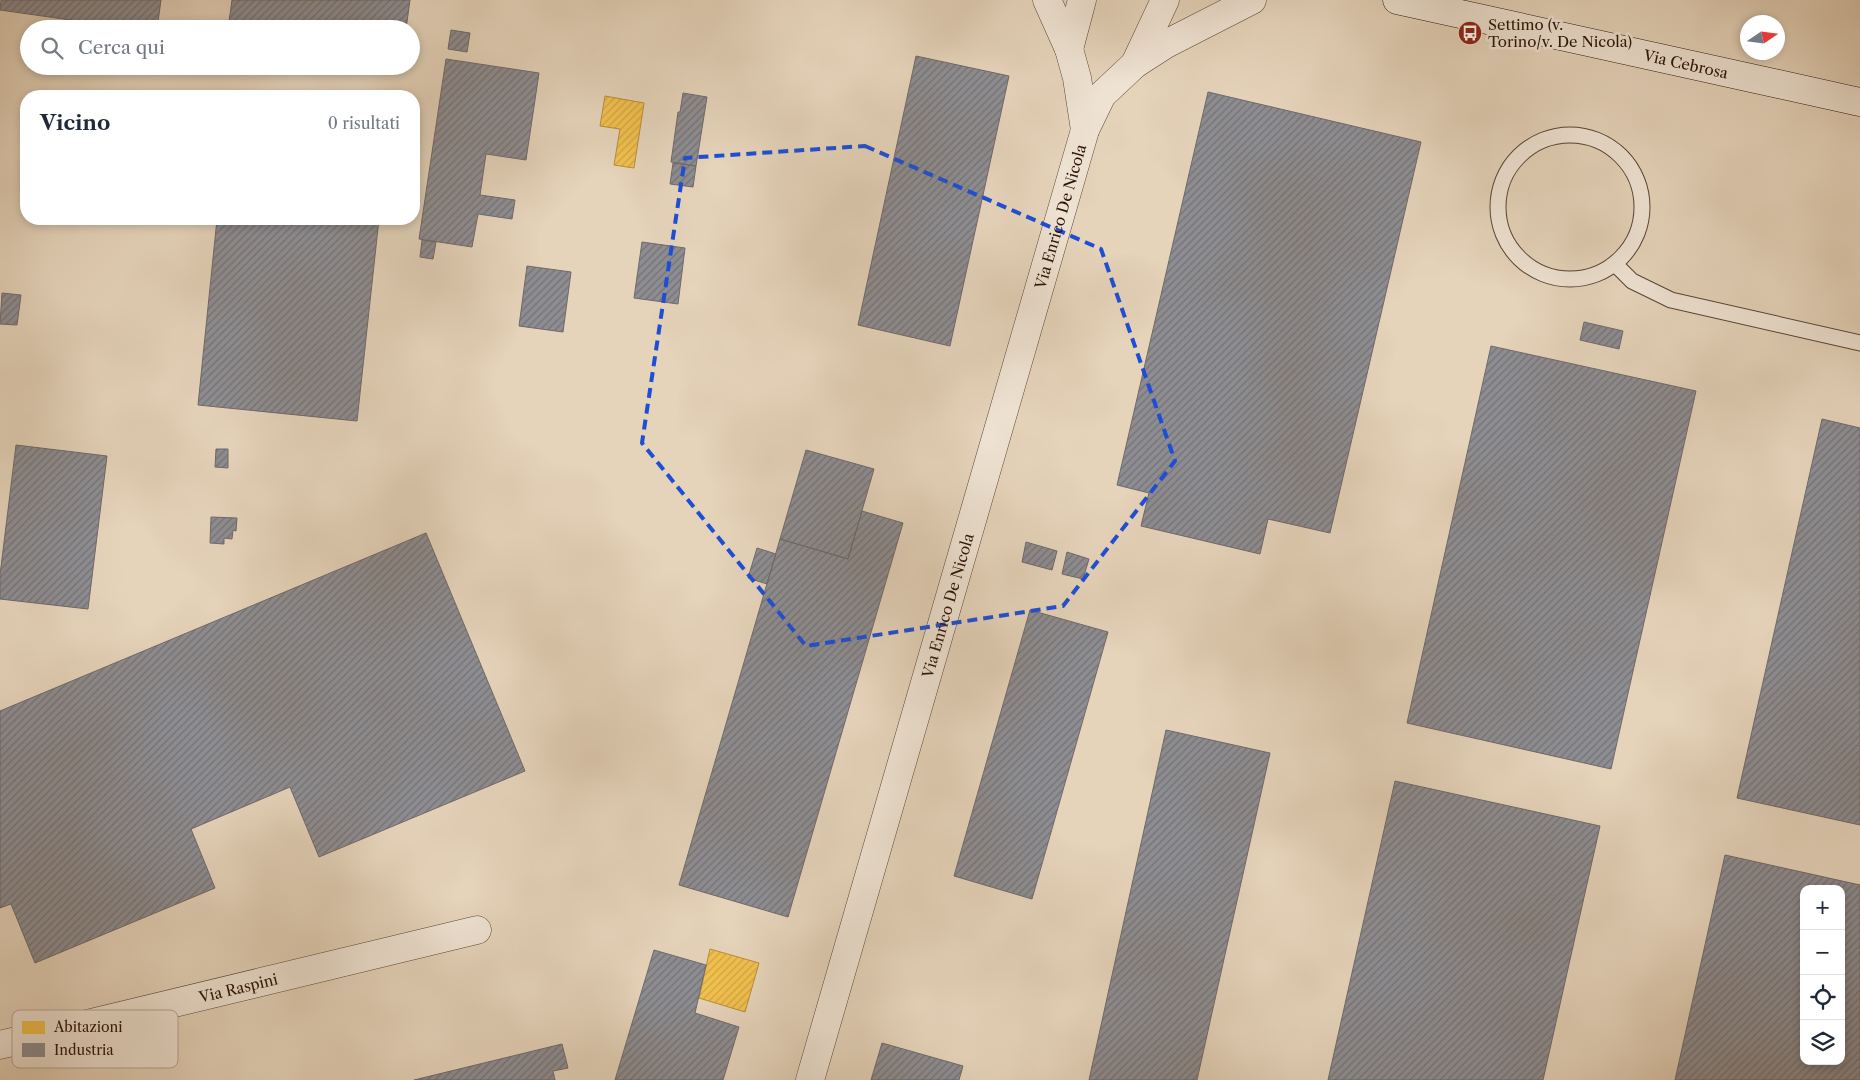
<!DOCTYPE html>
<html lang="it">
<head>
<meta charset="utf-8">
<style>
  body { margin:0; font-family:"Libre Caslon Text",serif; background:#f6f6f7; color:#1f2937 }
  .controls { position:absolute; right:15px; bottom:15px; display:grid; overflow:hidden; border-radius:10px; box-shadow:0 2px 8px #0003 }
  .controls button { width:45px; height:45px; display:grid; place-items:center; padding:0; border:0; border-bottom:1px solid #e0e1e3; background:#fff; color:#1f2937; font:25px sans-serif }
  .compass { position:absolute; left:1740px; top:15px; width:45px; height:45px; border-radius:50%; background:#fff; box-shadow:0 2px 8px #0003; rotate:77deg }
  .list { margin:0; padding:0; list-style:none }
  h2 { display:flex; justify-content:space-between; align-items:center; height:65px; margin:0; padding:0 20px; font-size:21px }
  h2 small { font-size:16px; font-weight:400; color:#747a83 }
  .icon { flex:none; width:28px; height:28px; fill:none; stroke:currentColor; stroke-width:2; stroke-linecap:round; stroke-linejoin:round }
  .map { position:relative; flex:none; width:1860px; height:1080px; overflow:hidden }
  .search { position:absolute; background:#fff; box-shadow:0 2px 8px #0003; left:20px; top:20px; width:400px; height:55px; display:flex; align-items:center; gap:12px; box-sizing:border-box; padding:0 18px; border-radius:28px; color:#747a83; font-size:19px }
  .panel { position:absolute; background:#fff; box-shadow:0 2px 8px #0003; left:20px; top:90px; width:400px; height:135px; border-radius:20px }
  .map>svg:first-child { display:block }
</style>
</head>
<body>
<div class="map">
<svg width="1860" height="1080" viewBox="0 0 1860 1080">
  <defs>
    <pattern id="homes-hatch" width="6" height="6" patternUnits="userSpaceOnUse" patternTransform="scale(1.25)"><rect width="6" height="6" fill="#f2c14e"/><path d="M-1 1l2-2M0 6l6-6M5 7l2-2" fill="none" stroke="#d0a543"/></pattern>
    <pattern id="industry-hatch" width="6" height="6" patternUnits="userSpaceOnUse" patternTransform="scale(1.25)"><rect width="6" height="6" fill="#8d8d92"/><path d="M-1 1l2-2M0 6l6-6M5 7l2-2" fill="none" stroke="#737275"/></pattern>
  </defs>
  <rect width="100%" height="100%" fill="#e5d3ba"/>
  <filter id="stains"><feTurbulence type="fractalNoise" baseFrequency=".004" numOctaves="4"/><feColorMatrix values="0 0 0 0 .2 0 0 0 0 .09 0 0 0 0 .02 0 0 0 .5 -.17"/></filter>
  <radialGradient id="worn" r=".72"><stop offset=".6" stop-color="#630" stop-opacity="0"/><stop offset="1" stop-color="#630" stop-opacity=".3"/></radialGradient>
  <path fill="url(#homes-hatch)" stroke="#b78d39" d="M605,96L644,103L634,168L614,165L620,129L600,126Z
    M710,949L759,963L745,1012L699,998Z"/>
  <path fill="url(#industry-hatch)" stroke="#706969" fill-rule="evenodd" d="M1,0H161L157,29H134L0,10Z
    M232,0H410L406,29H228Z
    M451,30L470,33L467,52L448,49Z
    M916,56L1009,76L950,346L858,325Z
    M446,59L539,73L526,160L486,154L480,195L515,200L512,219L478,214L472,247L419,239Z
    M1208,92L1421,142L1330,533L1268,519L1260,554L1141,526L1149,493L1117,485Z
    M683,93L707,97L696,166L671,162L678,112H680Z
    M673,163L696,166L693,187L670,184Z
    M217,219H379L357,421L198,405Z
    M422,240L436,242L433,259L420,257Z
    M642,242L685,248L678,304L634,298Z
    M527,266L571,272L563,332L519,326Z
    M2,293L21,295L17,325L0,324Z
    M1584,322L1623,331L1619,349L1580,340Z
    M1491,346L1696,391L1611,769L1407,723Z
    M1822,419L1860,428V825L1737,798Z
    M16,445L107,456L88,609L0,599V575Z
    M216,449H228V468L215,467Z
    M806,450L874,469L848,559L780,539Z
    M862,511L903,523L788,917L679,885L780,539L848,559Z
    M211,517L237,518L236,531L233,530L232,539L224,538V544L210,543Z
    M426,533L525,771L319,857L290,787L191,829L215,888L35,963L11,904L0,908V711Z
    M1026,542L1057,551L1052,570L1022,562Z
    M757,548L776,554L767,584L748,578Z
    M1067,552L1089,559L1083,579L1062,574Z
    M1030,610L1108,632L1032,899L954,876Z
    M1166,730L1270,753L1197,1080H1089Z
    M1395,781L1600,826L1543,1080H1328Z
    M1725,855L1860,885V1080H1675ZM1804,889H1841V1061H1804Z
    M654,950L706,965L695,1013L739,1027L723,1080H615Z
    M882,1043L963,1066L959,1080H871Z
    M562,1044L568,1068L553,1071L555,1080H414Z"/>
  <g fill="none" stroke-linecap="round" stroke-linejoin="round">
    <g stroke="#5a4435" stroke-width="17">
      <path id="service" d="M1498 207a72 72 0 1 1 144 0a72 72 0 1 1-144 0Z
        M1615,264L1632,281L1671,300L1860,343"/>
    </g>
    <g stroke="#5a4435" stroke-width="29">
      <g id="minor">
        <path d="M1047,0L1069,49L1077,78L1085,130"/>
        <path d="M1069,49L1082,0"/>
        <path d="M1135,64L1165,0"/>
        <path id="s1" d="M0,1045L477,930"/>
        <path id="s2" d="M810,1080L1085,130L1102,95L1135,64L1166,44L1252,0"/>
      </g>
    </g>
    <g stroke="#2c1409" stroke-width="29">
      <g id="secondary">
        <path id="s3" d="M1397,0L1860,102"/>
      </g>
    </g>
    <use href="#service" stroke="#eee2d2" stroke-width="15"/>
    <use href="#minor" stroke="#eee2d2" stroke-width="28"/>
    <use href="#secondary" stroke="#eee2d2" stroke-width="28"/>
  </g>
  <path fill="none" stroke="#1d4ed8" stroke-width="4" stroke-dasharray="10 6" stroke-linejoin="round" d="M865,146L1101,249L1175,461L1063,606L806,646L642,443L685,158Z"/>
  <defs>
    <g id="bus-disc" transform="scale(1.25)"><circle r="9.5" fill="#8f2418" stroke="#eee2d2"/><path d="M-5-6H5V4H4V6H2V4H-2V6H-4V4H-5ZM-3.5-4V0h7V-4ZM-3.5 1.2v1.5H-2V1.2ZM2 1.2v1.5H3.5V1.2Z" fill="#fff"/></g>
  </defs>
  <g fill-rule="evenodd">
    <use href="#bus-disc" x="1470" y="33"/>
  </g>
  <g text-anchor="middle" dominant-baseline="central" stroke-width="5" stroke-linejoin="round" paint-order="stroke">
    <g font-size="15" fill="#2c1409" stroke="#eee2d2" text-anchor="start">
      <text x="1488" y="24">Settimo (v.<tspan x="1488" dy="17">Torino/v. De Nicola)</tspan></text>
    </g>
    <g font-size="15" fill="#2c1409" stroke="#eee2d2">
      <text stroke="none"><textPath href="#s3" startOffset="296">Via Cebrosa</textPath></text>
      <text stroke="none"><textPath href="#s2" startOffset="899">Via Enrico De Nicola</textPath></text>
      <text stroke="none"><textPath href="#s2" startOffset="494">Via Enrico De Nicola</textPath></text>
      <text stroke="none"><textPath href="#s1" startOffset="245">Via Raspini</textPath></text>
    </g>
  </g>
  <rect x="12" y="1010" width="166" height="58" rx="8" fill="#eee2d2" stroke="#b4a496" stroke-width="1"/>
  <rect x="22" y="1021" width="23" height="13" fill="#f2c14e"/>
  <rect x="22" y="1043" width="23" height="14" fill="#8d8d92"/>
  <g font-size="14" fill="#2c1409">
    <text x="54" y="1032">Abitazioni</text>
    <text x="54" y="1055">Industria</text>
  </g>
  <rect width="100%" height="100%" filter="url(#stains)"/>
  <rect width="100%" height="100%" fill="url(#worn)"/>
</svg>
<div class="controls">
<button>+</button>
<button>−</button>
<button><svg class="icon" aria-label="locate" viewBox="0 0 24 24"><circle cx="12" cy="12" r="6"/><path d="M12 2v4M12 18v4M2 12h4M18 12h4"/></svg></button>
<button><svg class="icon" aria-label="layers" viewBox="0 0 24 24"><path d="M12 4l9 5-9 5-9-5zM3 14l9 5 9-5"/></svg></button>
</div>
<svg class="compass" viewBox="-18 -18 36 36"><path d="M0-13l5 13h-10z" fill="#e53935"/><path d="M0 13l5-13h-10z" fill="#747a83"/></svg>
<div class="search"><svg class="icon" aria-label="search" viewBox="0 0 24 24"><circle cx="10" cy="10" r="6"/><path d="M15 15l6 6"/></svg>Cerca qui</div>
<section class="panel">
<h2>Vicino<small>0 risultati</small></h2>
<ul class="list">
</ul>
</section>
</div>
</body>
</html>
